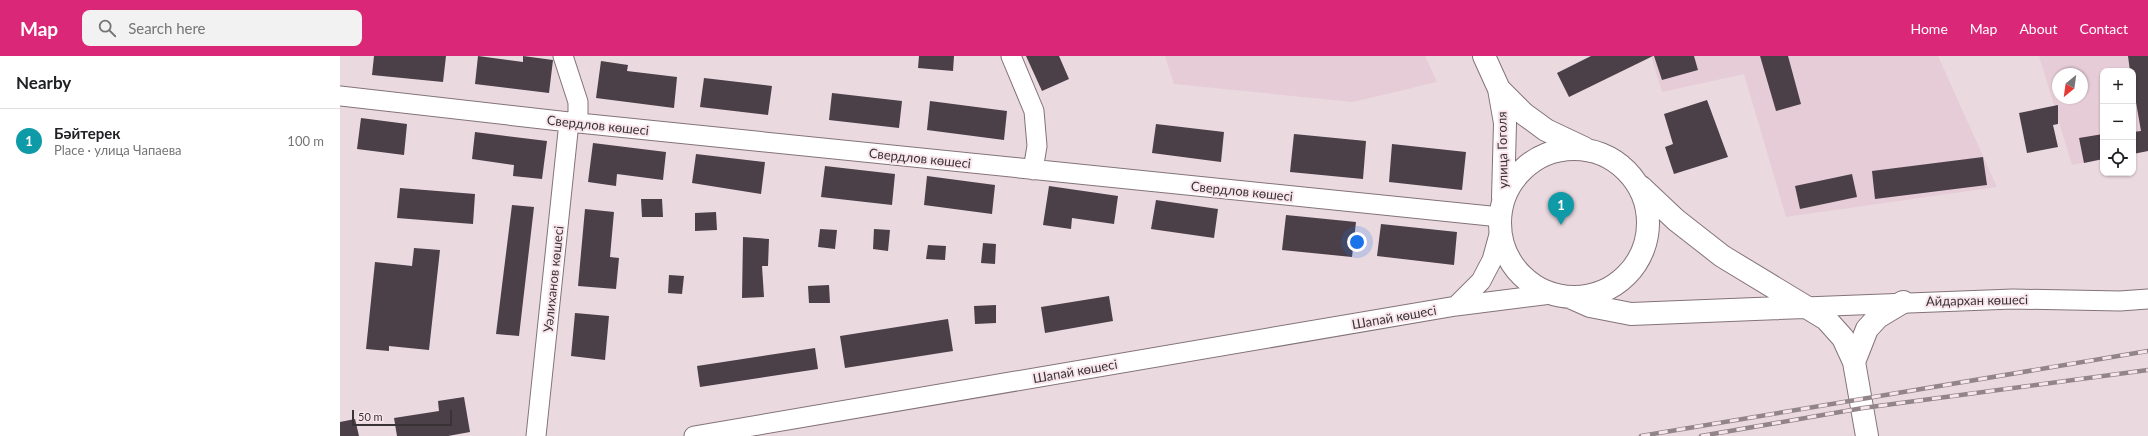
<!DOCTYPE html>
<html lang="en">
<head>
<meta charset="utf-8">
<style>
  body { margin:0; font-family:Lato,sans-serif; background:#f2f2f2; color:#202124 }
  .controls { position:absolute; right:12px; top:12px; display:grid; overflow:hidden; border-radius:8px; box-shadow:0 1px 3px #0004 }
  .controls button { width:36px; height:36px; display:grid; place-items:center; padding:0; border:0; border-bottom:1px solid #e0e0e0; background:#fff; color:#202124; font:20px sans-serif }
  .compass { position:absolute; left:1712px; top:12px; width:36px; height:36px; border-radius:50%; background:#fff; box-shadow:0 1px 3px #0004; rotate:209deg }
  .scale { position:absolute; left:12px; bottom:10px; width:100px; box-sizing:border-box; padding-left:4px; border:2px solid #3a3336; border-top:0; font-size:11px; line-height:14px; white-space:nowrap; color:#3a3336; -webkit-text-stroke:3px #f9e6ed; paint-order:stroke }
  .you { position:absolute; left:1017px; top:186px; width:14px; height:14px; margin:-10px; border:3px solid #fff; border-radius:50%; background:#1a73e8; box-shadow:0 0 0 6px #1a73e833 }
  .badge { display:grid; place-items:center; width:26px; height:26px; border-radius:50%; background:#db2777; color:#fff; font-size:13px; font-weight:700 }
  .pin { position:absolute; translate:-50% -33px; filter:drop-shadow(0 1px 2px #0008) }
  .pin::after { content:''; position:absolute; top:21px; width:14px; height:12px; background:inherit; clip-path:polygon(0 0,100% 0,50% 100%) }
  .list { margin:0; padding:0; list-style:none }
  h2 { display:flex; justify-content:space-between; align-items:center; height:52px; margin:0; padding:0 16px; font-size:17px }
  h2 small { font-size:13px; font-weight:400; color:#757577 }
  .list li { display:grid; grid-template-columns:26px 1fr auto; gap:12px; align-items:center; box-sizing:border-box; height:64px; padding:0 16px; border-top:1px solid #e0e0e0 }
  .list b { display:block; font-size:15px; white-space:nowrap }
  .list p { margin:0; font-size:13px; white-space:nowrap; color:#757577 }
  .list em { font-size:13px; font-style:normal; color:#757577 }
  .icon { flex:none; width:22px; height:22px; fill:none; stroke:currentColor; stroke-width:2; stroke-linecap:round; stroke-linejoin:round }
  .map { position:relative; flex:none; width:1808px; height:380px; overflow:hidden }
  header { display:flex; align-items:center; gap:24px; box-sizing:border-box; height:56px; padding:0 20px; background:#db2777; color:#fff }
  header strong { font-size:19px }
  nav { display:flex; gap:22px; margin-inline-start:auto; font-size:14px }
  .search { width:280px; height:36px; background:#f2f2f2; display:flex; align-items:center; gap:10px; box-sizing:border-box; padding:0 14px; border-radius:8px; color:#757577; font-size:15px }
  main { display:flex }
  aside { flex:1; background:#fff }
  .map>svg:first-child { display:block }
</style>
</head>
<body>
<header>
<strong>Map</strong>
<div class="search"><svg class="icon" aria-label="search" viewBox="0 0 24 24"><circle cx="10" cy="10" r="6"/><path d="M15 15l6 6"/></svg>Search here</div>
<nav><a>Home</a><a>Map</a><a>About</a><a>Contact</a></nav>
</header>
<main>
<aside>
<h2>Nearby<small></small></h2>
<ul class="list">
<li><span class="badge" style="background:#0f9aa8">1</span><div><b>Бәйтерек</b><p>Place · улица Чапаева</p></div><em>100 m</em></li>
</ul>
</aside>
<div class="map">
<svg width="1808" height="380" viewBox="0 0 1808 380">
  <rect width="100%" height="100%" fill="#ebd9e0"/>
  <path fill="#e6ccd6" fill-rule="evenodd" d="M825,0H1085L1097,26L1013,46L834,28Z
    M1311,0H1598L1657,131L1446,161L1404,18L1322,36Z
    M1699,0H1808V95L1793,98V15H1763V103L1732,109ZM1718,18H1742V42H1718Z"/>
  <path fill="#4b3f48" d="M34,0H106L103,26L32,19Z
    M138,0L183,6V0L213,4L209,37L135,28Z
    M579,0H614L613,15L578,12Z
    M686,0H719L729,23L702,35Z
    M1251,0H1313L1229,41L1217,17Z
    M1314,0H1354L1358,14L1322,24Z
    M1420,0H1448L1461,48L1436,55Z
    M1788,0H1808V95L1793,98V76L1801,75L1793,29V15H1790Z
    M261,5L288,9L287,15L337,21L334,52L256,42Z
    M364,22L432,30L428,59L360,51Z
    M492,37L562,45L559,72L489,64Z
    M1367,44L1388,101L1334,118L1325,91L1333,88L1324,58Z
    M590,45L667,55L664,84L587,74Z
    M1718,49V68L1713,69L1718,91L1687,97L1679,57Z
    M21,62L67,68L64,99L17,93Z
    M816,68L884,76L881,106L812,97Z
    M135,76L207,85L202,123L173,120L174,109L132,103Z
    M954,78L1026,85L1023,123L950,116Z
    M1763,78V103L1744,107L1739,82Z
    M253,87L326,96L323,124L277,118L276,130L248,126Z
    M1052,88L1126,96L1122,134L1049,126Z
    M356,98L425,106L421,138L352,127Z
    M1643,101L1647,129L1535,143L1532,115Z
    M485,110L555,118L552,149L481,141Z
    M1512,118L1517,141L1460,153L1455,130Z
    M587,120L655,129L652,158L584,149Z
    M709,130L778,140L774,168L732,162L731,173L703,169Z
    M60,132L135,138L133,168L57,162Z
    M301,143H322L323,161H302Z
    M816,144L878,153L874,182L811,173Z
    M172,149L194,151L179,280L156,278Z
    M245,153L274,156L270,201L279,202L276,233L238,230Z
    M376,156L377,174L355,175V157Z
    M946,159L1016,166L1012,201L942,194Z
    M1041,168L1117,176L1114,209L1037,200Z
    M480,173L497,174L495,193L478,191Z
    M534,173L550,174L548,195L533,193Z
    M403,181L429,183L428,210H422L424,241L402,242Z
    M643,187L656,188L655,208L641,207Z
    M588,189L606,190L605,204L586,203Z
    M74,192L100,194L89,294L49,290V295L26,293L35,206L72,210Z
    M329,219L344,220L342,238L328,237Z
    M489,229L490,247H469L468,230Z
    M769,240L773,265L705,277L701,251Z
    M656,249V267L635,268L634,250Z
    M235,257L269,260L265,304L231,300Z
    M608,263L613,295L505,312L500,280Z
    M475,292L478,313L360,331L357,310Z
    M124,341L130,376L108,380H57L54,362L99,355L98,345Z
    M15,363L19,380H0V366Z"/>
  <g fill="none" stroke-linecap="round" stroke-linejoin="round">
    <g stroke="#837379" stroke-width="21">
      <path id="minor" d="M223,0L238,46V67
        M671,0L694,55L697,90L693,114
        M0,40L229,66L1160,161
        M1116,250L1141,225L1152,204L1160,175
        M1465,251L1673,243L1780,245L1808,243
        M196,380L229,66
        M354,380L1116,250L1211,238"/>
    </g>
    <g stroke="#837379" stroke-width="24">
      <path id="major" d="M1144,0L1159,33L1165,67L1163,142
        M1159,33L1184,58L1206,74L1244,92
        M1160 167a74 74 0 1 1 148 0a74 74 0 1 1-148 0Z
        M1301,131L1336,164L1382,200L1486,263L1503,282L1514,306L1527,380
        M1232,242L1250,250L1291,258L1465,251
        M1514,306L1527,273L1538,261L1563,246"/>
    </g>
    <use href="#minor" stroke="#fff" stroke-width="19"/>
    <use href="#major" stroke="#fff" stroke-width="22"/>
    <g stroke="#91858a" stroke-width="4.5">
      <path id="rail" d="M1301,380L1808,295
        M1361,380L1523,352L1808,314"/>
    </g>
    <use href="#rail" stroke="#f9e6ed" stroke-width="3" stroke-dasharray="9" stroke-linecap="butt"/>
  </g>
  <g text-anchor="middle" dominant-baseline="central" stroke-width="4" stroke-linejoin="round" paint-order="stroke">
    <g font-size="13" fill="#3a3336" stroke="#f9e6ed">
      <text transform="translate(258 69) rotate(6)">Свердлов көшесі</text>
      <text transform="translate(1162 94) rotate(-91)">улица Гоголя</text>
      <text transform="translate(580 102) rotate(6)">Свердлов көшесі</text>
      <text transform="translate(902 135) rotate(6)">Свердлов көшесі</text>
      <text transform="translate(213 223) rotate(-84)">Уәлиханов көшесі</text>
      <text transform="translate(1637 244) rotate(-1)">Айдархан көшесі</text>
      <text transform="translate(1054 261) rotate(-10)">Шапай көшесі</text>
      <text transform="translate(735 315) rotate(-10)">Шапай көшесі</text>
    </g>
  </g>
</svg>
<div class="controls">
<button>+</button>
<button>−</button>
<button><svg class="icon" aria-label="locate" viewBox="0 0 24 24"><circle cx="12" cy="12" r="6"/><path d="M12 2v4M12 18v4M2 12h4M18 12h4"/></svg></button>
</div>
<svg class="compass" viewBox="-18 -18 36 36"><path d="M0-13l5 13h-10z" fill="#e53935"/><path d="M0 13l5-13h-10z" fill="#757577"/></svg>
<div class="scale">50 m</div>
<div class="you"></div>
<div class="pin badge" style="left:1221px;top:169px;background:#0f9aa8">1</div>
</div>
</main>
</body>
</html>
